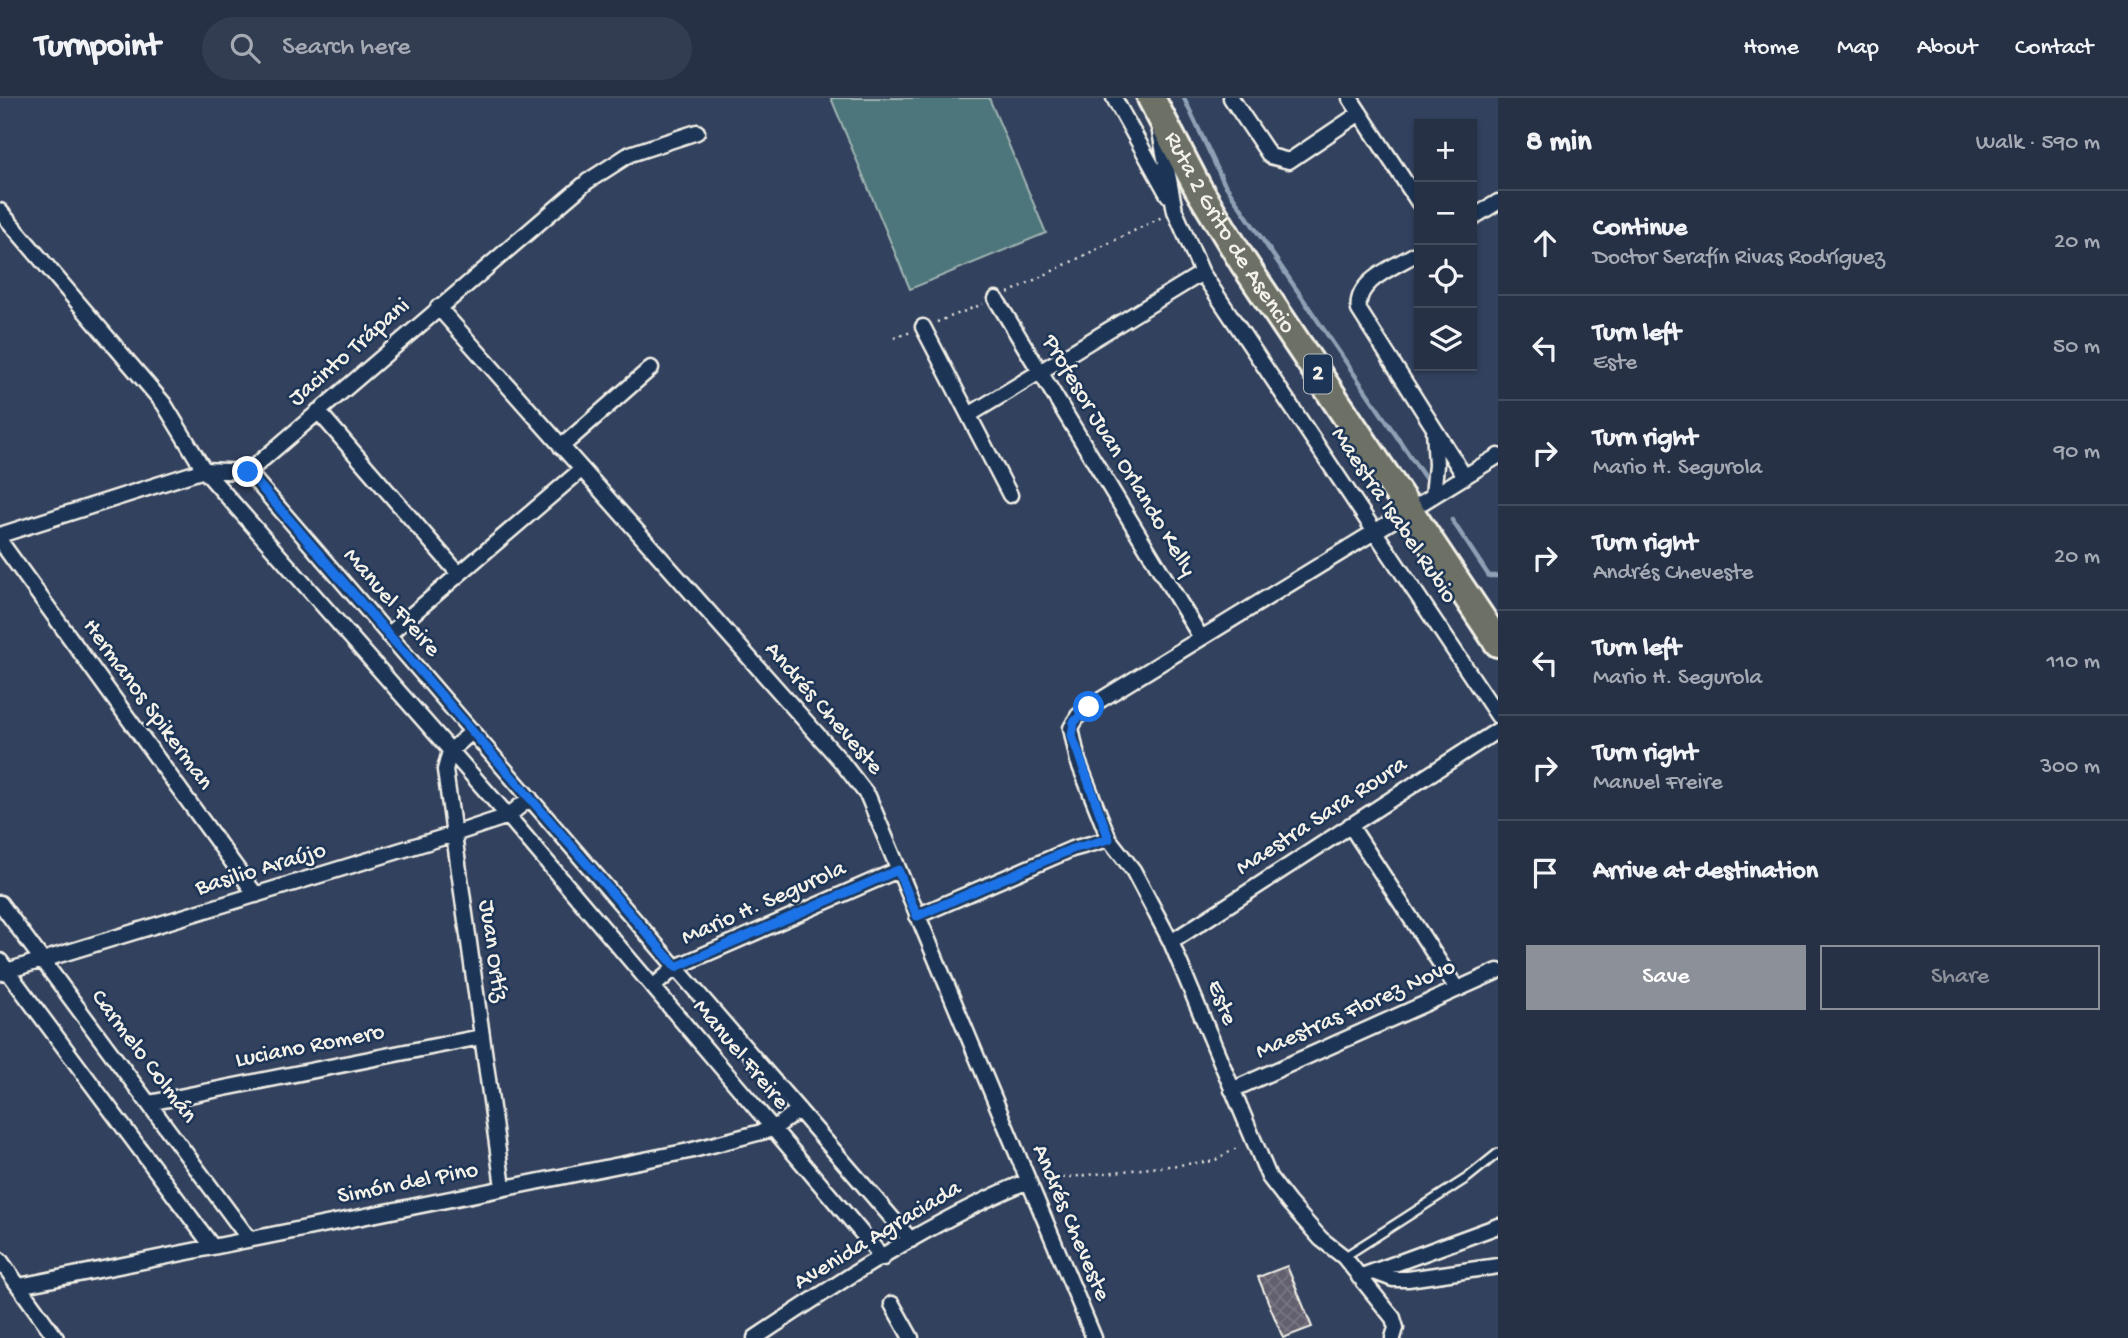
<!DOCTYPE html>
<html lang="en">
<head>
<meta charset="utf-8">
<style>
  body { margin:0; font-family:"Gochi Hand",sans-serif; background:#323d51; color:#f1f3f6 }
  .controls { position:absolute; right:21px; top:21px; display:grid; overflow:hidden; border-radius:0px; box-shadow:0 2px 5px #0004 }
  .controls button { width:63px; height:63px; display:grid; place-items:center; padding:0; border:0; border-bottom:2px solid #424c5f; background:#263146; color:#f1f3f6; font:35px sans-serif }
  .stop { position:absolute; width:21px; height:21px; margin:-16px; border:5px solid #1a73e8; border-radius:50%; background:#fff }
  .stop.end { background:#1a73e8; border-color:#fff; box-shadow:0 2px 7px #0008 }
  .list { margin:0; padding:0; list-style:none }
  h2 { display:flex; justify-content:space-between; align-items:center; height:91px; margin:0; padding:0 28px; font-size:30px }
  h2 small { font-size:23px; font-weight:400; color:#a4a9b3 }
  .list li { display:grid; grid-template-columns:46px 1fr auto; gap:21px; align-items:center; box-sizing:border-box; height:105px; padding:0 28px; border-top:2px solid #424c5f }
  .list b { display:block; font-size:26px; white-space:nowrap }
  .list p { margin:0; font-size:23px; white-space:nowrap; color:#a4a9b3 }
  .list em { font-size:23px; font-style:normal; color:#a4a9b3 }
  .actions { display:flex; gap:14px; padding:21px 28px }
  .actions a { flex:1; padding:16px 0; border:2px solid #8c9099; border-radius:0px; text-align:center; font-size:24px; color:#8c9099 }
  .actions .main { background:#8c9099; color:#fff }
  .icon { flex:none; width:38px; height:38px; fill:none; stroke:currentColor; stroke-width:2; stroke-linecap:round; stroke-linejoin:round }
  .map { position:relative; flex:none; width:1498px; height:1240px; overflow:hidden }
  header { display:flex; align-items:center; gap:42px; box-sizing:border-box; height:98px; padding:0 35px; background:#263146; border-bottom:2px solid #424c5f }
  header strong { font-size:33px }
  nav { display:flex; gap:38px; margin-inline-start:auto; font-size:24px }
  .search { width:490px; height:63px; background:#323d51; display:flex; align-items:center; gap:18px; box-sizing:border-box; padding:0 24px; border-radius:38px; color:#a4a9b3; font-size:26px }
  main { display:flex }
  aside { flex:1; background:#263146 }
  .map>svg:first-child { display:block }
</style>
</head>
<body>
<header>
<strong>Turnpoint</strong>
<div class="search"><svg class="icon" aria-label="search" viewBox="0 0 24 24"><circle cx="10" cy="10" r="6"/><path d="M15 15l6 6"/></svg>Search here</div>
<nav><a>Home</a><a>Map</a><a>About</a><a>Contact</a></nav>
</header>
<main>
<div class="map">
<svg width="1498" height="1240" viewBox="0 0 1498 1240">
  <defs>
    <pattern id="building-cross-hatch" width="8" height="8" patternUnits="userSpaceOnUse" patternTransform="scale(1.75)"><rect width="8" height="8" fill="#625e6e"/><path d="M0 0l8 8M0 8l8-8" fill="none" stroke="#797683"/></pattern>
  </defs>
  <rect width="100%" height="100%" fill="#32415e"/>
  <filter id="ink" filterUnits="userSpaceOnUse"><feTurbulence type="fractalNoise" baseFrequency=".0143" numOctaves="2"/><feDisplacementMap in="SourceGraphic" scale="14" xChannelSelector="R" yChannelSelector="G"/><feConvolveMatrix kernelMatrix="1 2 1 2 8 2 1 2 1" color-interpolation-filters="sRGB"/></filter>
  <g filter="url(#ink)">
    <path fill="#4d767b" stroke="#a0b4b2" stroke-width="2" d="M831,0H989L1046,135L910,191Z"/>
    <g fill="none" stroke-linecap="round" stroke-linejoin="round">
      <path stroke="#8ea1b4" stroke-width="4.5" d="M1184,0L1224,85L1425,380
        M1452,422L1489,478H1498"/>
    </g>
    <path fill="url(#building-cross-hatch)" stroke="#f4f1e8" stroke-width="2" d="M1287,1168L1312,1229L1283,1240L1258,1179Z"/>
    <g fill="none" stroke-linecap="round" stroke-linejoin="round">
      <g stroke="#f4f1e8" stroke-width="12">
        <path id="lane" d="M1344,1159L1467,1080L1498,1055"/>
      </g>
      <g stroke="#f4f1e8" stroke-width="19">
        <path id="street" d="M1114,0L1168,97
          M1231,0L1270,58L1289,63L1360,15
          M1350,0L1419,105
          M1160,34L1175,113L1202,175L1498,618
          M0,113L164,306L204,372L508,718L883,1160
          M1472,120L1498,104
          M1419,154C1397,168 1354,182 1359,212L1465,379
          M996,201L1200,538
          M438,209L840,662L868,698L1094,1240
          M923,229L1010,397
          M318,313L459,476
          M969,317L1202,175
          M561,349L651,270
          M248,374L911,1142
          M1433,398L1436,367L1434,331
          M0,437L204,372L248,374L588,83L630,56L697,34
          M0,443L256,797
          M388,537L581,372
          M473,633L450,653L445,672L503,1089
          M1350,727L1457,891
          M0,805L249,1141
          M917,818L1072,751L1109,741
          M1171,844L1498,632
          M0,863L212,1148
          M0,875L454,736L508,718L530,700
          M653,889L676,869L898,772
          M1232,992L1498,873
          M149,1005L481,939
          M0,1162L56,1240
          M1374,1174L1393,1181H1408L1498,1168
          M1359,1179L1498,1128
          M19,1188L689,1053L773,1031L799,1012
          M892,1206L911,1240
          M755,1240C842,1182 931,1123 1028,1083
          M1393,1240L1396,1230L1393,1220L1344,1159L1321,1141L1289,1105L1269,1079L1171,844L1133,772L1109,741L1078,663L1071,630L1078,618L1089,609L1498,358"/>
      </g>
      <g stroke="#f4f1e8" stroke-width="32">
        <g id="highway">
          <path id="s1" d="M1151,0L1198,90L1243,164L1498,545"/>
        </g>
      </g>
      <path stroke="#f4f1e8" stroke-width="2.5" stroke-dasharray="2 5" stroke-linecap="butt" d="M1008,195L1162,119
        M937,224L983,206
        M894,240L911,234
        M1042,1082L1214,1063L1240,1048"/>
      <use href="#lane" stroke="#1d3557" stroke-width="7"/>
      <use href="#street" stroke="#1d3557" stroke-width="14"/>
      <use href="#highway" stroke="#6c7065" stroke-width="26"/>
    </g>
  </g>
  <g fill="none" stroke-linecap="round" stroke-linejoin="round" filter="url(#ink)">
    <path stroke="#1a73e8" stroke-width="9" d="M248,374L676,869L898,772L917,818L1072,751L1109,741L1072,638L1074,624L1089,609"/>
  </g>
  <g text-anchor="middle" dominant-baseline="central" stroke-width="5" stroke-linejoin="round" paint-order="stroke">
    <rect fill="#1d3557" stroke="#b4b9bc" stroke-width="2" x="1304" y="256.5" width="28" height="39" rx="5"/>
    <g font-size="23" font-weight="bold" fill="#f4f1e8">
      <text x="1318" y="276">2</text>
    </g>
    <g font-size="24" fill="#f4f1e8" stroke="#1d3557">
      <text stroke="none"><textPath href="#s1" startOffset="156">Ruta 2 Grito de Asencio</textPath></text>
      <text transform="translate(350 255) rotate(-41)">Jacinto Trápani</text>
      <text transform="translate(1118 358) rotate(59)">Profesor Juan Orlando Kelly</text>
      <text transform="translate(1393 418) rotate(56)">Maestra Isabel Rubio</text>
      <text transform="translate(391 505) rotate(49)">Manuel Freire</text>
      <text transform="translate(147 607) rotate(54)">Hermanos Spikerman</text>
      <text transform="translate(823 611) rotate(49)">Andrés Cheveste</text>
      <text transform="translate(1322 719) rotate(-33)">Maestra Sara Roura</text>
      <text transform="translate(261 772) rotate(-17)">Basilio Araújo</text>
      <text transform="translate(764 806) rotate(-24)">Mario H. Segurola</text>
      <text transform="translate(492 853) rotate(82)">Juan Ortíz</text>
      <text transform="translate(1221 905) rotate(68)">Este</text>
      <text transform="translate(1356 912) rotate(-24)">Maestras Florez Novo</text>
      <text transform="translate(310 949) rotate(-11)">Luciano Romero</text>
      <text transform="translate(740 957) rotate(50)">Manuel Freire</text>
      <text transform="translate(143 959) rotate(53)">Carmelo Colmán</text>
      <text transform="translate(408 1086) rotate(-11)">Simón del Pino</text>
      <text transform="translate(1070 1125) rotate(67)">Andrés Cheveste</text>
      <text transform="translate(878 1138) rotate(-31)">Avenida Agraciada</text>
    </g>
  </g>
</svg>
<div class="controls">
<button>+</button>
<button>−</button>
<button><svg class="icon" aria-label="locate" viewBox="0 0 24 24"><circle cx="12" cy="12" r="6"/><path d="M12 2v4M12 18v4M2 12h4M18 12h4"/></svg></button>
<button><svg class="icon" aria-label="layers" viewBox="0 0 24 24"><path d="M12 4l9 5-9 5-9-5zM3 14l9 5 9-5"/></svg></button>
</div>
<div class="stop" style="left:1089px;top:609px"></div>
<div class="stop end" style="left:248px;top:374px"></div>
</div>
<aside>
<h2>8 min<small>Walk · 590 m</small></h2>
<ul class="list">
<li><svg class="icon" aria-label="ahead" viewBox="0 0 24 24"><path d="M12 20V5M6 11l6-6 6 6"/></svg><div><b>Continue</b><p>Doctor Serafín Rivas Rodríguez</p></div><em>20 m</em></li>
<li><svg class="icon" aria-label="left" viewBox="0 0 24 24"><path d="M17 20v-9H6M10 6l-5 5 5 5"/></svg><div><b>Turn left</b><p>Este</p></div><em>50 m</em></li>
<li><svg class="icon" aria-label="right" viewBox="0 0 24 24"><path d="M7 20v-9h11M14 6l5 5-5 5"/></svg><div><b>Turn right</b><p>Mario H. Segurola</p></div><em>90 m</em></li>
<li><svg class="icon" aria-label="right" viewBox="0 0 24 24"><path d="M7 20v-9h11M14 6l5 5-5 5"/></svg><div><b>Turn right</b><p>Andrés Cheveste</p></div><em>20 m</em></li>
<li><svg class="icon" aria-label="left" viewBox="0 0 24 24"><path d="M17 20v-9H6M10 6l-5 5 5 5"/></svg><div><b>Turn left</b><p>Mario H. Segurola</p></div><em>110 m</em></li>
<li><svg class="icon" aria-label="right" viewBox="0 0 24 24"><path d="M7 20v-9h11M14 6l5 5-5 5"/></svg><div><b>Turn right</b><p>Manuel Freire</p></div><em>300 m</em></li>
<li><svg class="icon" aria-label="arrive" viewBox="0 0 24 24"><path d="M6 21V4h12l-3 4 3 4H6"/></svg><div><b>Arrive at destination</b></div></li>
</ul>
<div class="actions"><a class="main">Save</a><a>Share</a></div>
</aside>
</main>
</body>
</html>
